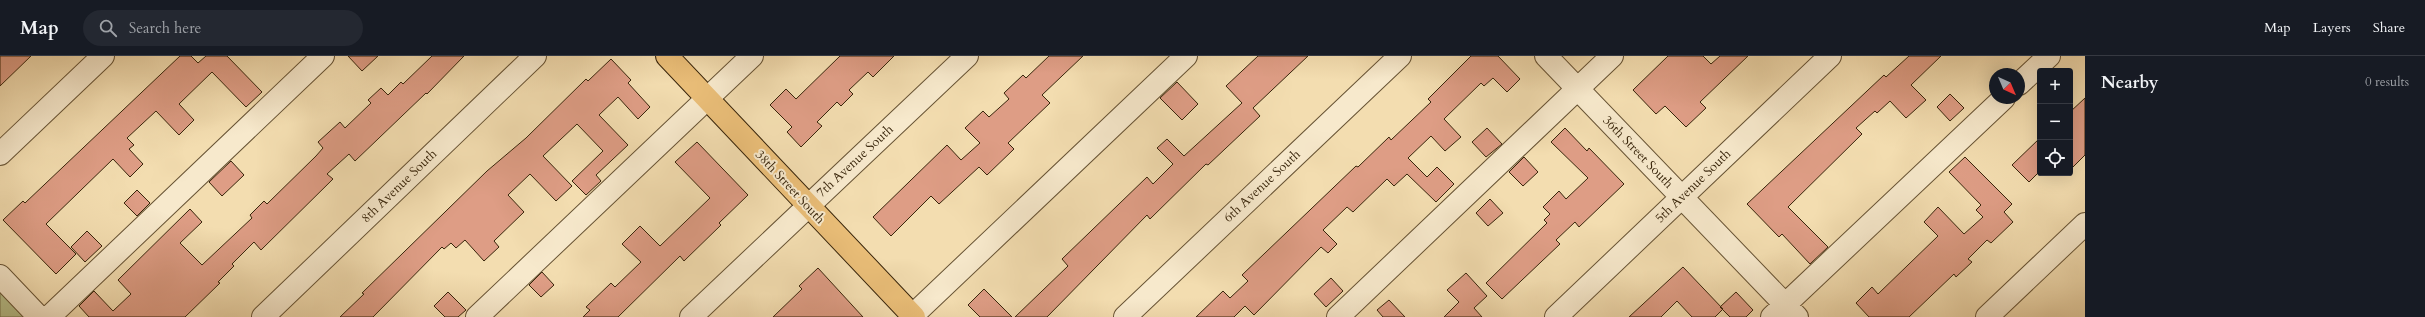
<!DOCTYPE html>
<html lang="en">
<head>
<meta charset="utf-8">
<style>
  body { margin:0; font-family:Cardo,serif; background:#242831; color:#f1f3f6 }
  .controls { position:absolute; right:12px; top:12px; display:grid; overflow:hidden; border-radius:4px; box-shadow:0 4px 16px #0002 }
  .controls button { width:36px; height:36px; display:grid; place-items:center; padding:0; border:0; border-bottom:1px solid #363941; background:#171b24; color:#f1f3f6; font:20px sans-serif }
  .compass { position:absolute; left:1989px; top:12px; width:36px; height:36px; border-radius:50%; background:#171b24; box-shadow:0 4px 16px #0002; rotate:136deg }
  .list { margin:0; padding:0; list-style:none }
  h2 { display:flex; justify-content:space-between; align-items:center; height:52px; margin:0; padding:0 16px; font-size:17px }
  h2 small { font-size:13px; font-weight:400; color:#9ea1a6 }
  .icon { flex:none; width:22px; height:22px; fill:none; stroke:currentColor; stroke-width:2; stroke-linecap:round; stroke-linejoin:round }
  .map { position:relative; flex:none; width:2085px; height:261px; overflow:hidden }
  header { display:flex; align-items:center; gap:24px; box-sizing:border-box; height:56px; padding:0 20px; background:#171b24; border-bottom:1px solid #363941 }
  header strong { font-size:19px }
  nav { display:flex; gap:22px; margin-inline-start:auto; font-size:14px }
  .search { width:280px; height:36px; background:#242831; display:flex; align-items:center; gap:10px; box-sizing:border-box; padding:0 14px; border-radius:22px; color:#9ea1a6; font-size:15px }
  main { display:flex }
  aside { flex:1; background:#171b24 }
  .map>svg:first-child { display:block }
</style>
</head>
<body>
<header>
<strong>Map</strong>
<div class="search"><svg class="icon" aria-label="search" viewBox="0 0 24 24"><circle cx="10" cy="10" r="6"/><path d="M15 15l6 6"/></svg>Search here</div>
<nav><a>Map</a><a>Layers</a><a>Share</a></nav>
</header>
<main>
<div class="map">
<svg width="2085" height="261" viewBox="0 0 2085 261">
  <rect width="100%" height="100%" fill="#f3ddb0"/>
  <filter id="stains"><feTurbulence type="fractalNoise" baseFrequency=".005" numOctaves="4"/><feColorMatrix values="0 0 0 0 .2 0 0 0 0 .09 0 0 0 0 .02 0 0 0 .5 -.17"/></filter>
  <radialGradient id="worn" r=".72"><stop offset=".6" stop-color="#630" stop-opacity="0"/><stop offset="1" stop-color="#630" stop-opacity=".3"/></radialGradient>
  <path fill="#b8c28d" stroke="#78744c" d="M0,220L39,261H0Z"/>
  <path fill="#de9d85" stroke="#38250b" d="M0,0H31L0,30Z
    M180,0H191L198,7L206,0H227L262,36L246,51L212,16L179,48L194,64L179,79L156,55L127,82L134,89L129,93L143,108L130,121L113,103L46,168L76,198L56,218L3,164L23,145L25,147Z
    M348,0H378L362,15Z
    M432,0H464L427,38L426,37L355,105L349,98L327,118L333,123L261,194L254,186L232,208L234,210L218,226L220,227L185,261H89L79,250L94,235L113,255L131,238L118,224L190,153L202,166L180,187L202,209L252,162L250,159L264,145L267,148L316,100L323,92L318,86L340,66L345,72L371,47L368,44L381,32L388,39L401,26L403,28Z
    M840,0H894L873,21L868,16L849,34L853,38L841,50L837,46L817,66L822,70L801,91L787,76L792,71L770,49L786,33L796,43Z
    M1049,0H1083L1042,39L1050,47L1008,87L1014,93L987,119L979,111L939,148L931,140L891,180L873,161L947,89L961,104L980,87L965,72L983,55L989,61L1009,43L1004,37L1023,19L1026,22Z
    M1258,0H1308L1253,52L1260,60L1208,109L1206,108L1150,163L1147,159L1047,261H1015L1068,210L1062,203L1147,121L1153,128L1173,108L1157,92L1167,83L1184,100L1242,47L1226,30Z
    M1471,0H1498L1520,23L1507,36L1493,22L1484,30L1481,27L1444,63L1461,81L1445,95L1431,80L1408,102L1427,121L1437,111L1454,128L1436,146L1407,118L1394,130L1387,123L1353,156L1347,151L1323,174L1337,188L1328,197L1321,191L1254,259L1245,250L1234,261H1196L1223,235L1230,242L1248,225L1242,219L1356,110L1358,111L1389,81L1391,84L1431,46L1428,43Z
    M1668,0H1703L1711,8L1720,0H1748L1700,46L1706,52L1686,71L1665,50L1656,58L1633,34Z
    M1909,0H1941L1911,29L1926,44L1906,62L1890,45L1877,57L1875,55L1856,72L1862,78L1788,151L1828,191L1810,208L1782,178L1779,181L1747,148L1884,19L1886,21Z
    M611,3L631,24L628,27L650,51L638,63L618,41L599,59L628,89L596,119L601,125L586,139L572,125L603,95L577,68L543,100L572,130L556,145L530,118L508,139L524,156L494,185L499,191L484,205L465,184L456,192L451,187L444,193L442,191L373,261H340L364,238L362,237L487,115L526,82L586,23L588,25Z
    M1177,26L1198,48L1182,64L1160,42Z
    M1950,38L1964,52L1950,65L1937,51Z
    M2085,42V99L2070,114V56Z
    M1487,72L1502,88L1486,101L1472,86Z
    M1565,72L1587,95L1589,92L1624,128L1579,171L1575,166L1556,184L1560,188L1502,243L1486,227L1547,167L1544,164L1550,158L1543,151L1559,135L1566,143L1588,122L1551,86Z
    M2040,82V115L2029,126L2012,109Z
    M697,86L748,139L719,167L721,169L684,205L680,200L618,261H583L590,254L586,251L611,227L615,231L641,206L622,188L640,170L660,190L710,142L675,106Z
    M1524,101L1538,116L1523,130L1509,116Z
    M1965,101L2012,148L2004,156L2013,166L1991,187L1987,184L1968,203L1972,206L1956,221L1954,218L1909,261H1869L1856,247L1872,231L1878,238L1938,180L1924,166L1938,151L1964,178L1983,161L1976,154L1981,149L1949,116Z
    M231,105L244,119L222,140L209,126Z
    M137,134L150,147L137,160L124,147Z
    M1490,143L1503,157L1488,170L1476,157Z
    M87,175L102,190L85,206L71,191Z
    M1683,211L1723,253L1715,261H1692L1677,245L1661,261H1629Z
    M818,212L863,261H773L802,233L799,230Z
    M542,216L554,229L541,241L529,229Z
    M1466,217L1487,240L1474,252L1482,261H1444L1459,246L1447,234Z
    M1331,222L1343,235L1326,251L1314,238Z
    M984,233L1012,261H980L968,249Z
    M448,236L466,254L458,261H445L434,250Z
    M1736,236L1753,254L1746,261H1730L1720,251Z
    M1389,244L1405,261H1383L1377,254Z"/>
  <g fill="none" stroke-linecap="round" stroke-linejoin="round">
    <g stroke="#675334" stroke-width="24">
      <path id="minor" d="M1546,0L1797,261
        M2019,28L2049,0
        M0,98L103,0
        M0,220L39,261
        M49,261L323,0
        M263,261L535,0
        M477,261L752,0
        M691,261L967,0
        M911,261L1186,0
        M1125,261L1400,0
        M1338,261L1612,0
        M1556,261L1830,0
        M1772,261L2004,42
        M1987,261L2085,168"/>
    </g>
    <g stroke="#38250b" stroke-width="24">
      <path id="major" d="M667,0L914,261"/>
    </g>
    <use href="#minor" stroke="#f7e9cc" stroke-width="22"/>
    <use href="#major" stroke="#eabe78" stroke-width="22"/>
  </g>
  <g text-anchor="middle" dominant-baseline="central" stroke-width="4" stroke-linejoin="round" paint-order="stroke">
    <g font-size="13" fill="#38250b" stroke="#f7e9cc">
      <text transform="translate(1638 96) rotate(46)">36th Street South</text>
      <text transform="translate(855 105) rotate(-43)">7th Avenue South</text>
      <text transform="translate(399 130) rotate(-44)">8th Avenue South</text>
      <text transform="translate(1262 130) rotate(-43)">6th Avenue South</text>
      <text transform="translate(1693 130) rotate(-44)">5th Avenue South</text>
      <text transform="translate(790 131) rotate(47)">38th Street South</text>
    </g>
  </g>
  <rect width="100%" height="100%" filter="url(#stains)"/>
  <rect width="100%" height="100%" fill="url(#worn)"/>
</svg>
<div class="controls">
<button>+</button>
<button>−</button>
<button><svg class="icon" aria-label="locate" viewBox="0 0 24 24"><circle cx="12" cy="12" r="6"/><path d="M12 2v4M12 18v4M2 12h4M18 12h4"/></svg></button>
</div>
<svg class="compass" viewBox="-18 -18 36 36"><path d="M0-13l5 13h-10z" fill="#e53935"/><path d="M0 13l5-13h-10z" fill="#9ea1a6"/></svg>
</div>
<aside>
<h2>Nearby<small>0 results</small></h2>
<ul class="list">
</ul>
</aside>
</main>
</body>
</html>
